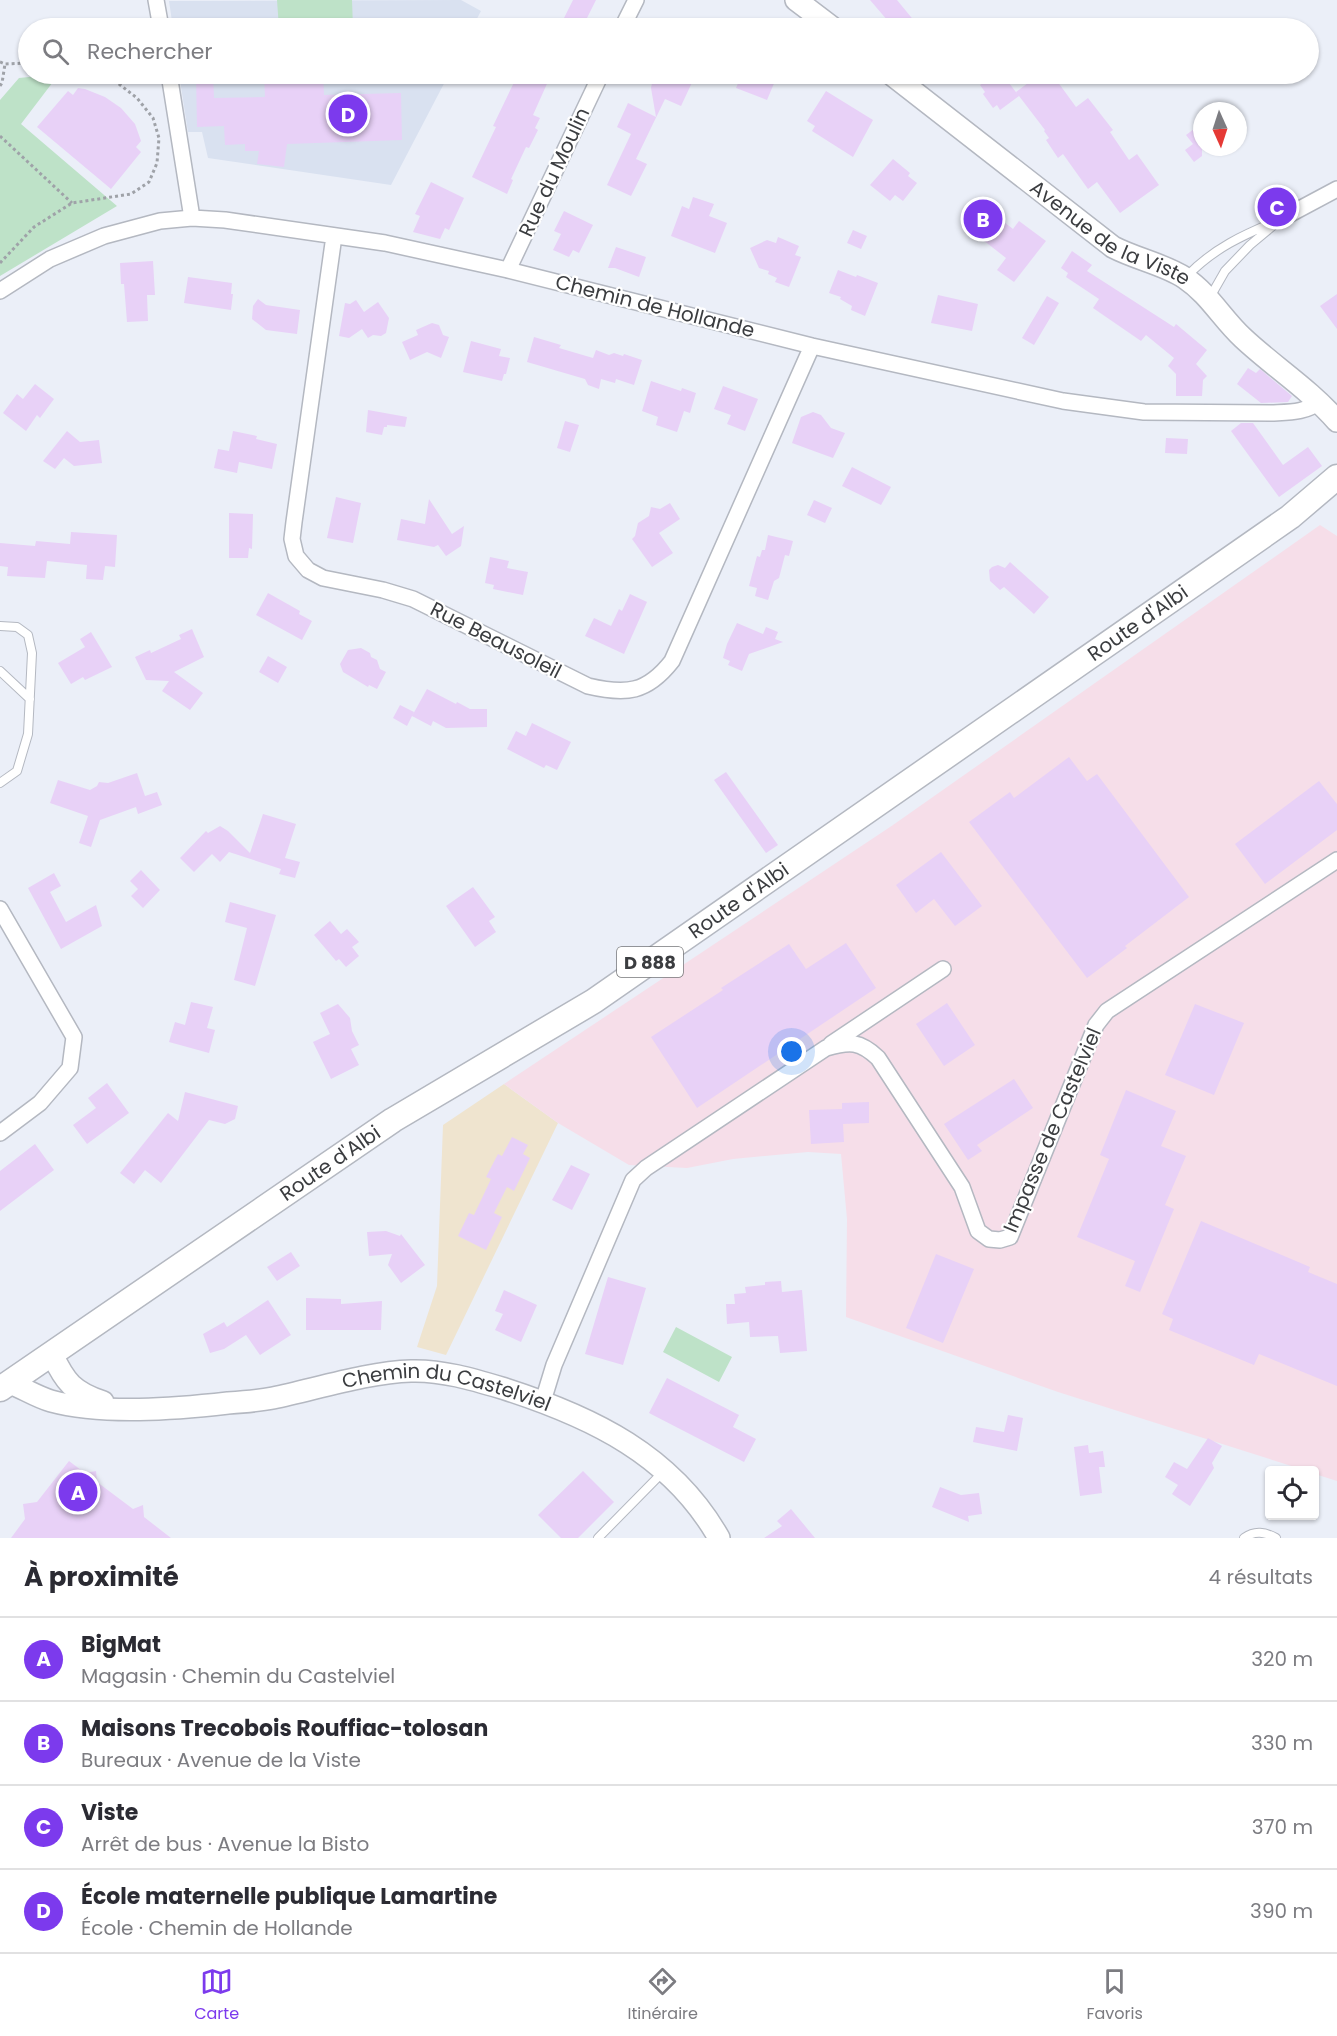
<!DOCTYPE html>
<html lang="fr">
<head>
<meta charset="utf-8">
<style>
  body { margin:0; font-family:Poppins,sans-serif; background:#f2f2f3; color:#2b2b33 }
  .controls { position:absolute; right:18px; bottom:18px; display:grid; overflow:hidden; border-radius:6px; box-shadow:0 2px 4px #0004 }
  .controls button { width:54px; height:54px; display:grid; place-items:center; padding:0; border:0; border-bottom:2px solid #e1e1e2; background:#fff; color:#2b2b33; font:30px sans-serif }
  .compass { position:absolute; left:1193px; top:102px; width:54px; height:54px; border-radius:50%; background:#fff; box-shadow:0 2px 4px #0004; rotate:177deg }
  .you { position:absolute; left:792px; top:1052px; width:21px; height:21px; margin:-15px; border:4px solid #fff; border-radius:50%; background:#1a73e8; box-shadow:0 0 0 9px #1a73e833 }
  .badge { display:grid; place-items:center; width:39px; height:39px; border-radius:50%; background:#7c3aed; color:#fff; font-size:20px; font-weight:700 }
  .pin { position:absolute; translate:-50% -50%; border:3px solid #fff; box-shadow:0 2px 6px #0006 }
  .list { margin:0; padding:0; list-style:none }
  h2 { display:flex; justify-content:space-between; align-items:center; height:78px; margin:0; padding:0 24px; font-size:26px }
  h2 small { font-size:20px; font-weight:400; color:#7c7c81 }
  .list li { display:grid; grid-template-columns:39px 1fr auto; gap:18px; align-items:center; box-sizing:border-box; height:84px; padding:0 24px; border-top:2px solid #e1e1e2 }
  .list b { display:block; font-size:22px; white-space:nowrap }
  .list p { margin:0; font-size:20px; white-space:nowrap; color:#7c7c81 }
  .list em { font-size:20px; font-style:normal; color:#7c7c81 }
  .icon { flex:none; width:33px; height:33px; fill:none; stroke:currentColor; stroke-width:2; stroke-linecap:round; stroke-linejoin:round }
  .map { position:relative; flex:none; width:1337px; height:1538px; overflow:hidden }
  .search { position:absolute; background:#fff; box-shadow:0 2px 4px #0004; left:18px; right:18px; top:18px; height:66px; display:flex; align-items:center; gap:15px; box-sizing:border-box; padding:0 21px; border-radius:33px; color:#7c7c81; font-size:22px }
  .sheet { height:414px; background:#fff }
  nav { display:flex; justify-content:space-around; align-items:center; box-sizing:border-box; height:84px; border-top:2px solid #e1e1e2; background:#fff; font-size:16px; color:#7c7c81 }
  nav a { display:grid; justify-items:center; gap:3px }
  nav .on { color:#7c3aed }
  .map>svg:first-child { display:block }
</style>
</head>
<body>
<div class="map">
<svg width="1337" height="1538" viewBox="0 0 1337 1538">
  <rect width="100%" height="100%" fill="#ebeff8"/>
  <path fill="#efe4cf" d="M504,1084L558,1123L446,1355L417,1347L437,1286L443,1125Z"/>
  <path fill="#f6dee9" d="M1320,525L1337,536V1481L1315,1474L1314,1470H1304L1058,1392L846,1317L847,1219L841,1154L808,1152L733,1159L687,1168L629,1165L558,1123L504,1084L893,825Z"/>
  <path fill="#d9e1f0" d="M461,0L481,11L472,28H173L169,1Z
    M179,74H449L391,185L208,158L202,132H188Z"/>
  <path fill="#bee2c8" d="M277,0H352L353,28H279Z
    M59,74L21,124L117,206L0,276V100L19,78Z
    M676,1327L732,1357L719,1382L663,1352Z"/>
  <path fill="#e8d1f7" d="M573,0H596L582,28H559Z
    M870,0H897L920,28H894Z
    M196,74H213L214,98L265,97L264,74H323L324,95L401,93L402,140L287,144L284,167L257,164L259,151H245V144L225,145L224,126L197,127Z
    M518,74H543L550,77L533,115L540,118L535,128L538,130L529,148L526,147L511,179L513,180L507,194L472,177L496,127L493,126Z
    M671,74H696L681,106L665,99L636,159L647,164L631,196L607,185L631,134L617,127L628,103L656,117L651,88L652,83L656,81L668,80Z
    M742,74H778L767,100L736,88Z
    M996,74H1002L1019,96L1000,110L997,105L993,108L983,94L985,92L980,85Z
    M1040,74H1052L1076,107L1088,98L1113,130L1110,132L1129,160L1137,154L1159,185L1120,213L1097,182L1088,189L1063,154L1058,158L1046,140L1049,138L1044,131L1045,130L1016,92Z
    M78,88L85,89L105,97L121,108L135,124L141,141L136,147L141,152L111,189L37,127L68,91L73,95Z
    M826,91L873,120L853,157L812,131L815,126L807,121Z
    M1202,123V156L1194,162L1185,150L1193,144L1186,135Z
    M893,159L910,173L908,176L917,183L903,201L895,195L890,201L870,185Z
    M431,182L464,198L449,230L445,228L440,239L413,232L420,216L415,214Z
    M693,197L714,204L709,216L727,223L715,253L671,236L682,206L689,209Z
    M564,211L593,225L579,253L573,250L569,257L553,250L561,234L554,231Z
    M991,212L1013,229L1019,221L1046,241L1014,282L997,270L1006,258L974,233Z
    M853,230L867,236L861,249L847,243Z
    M778,237L799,246L795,255L801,257L789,287L775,282L777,278L768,274L769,271L759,268L750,248L767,240L776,243Z
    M616,247L646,257L639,277L615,268H608Z
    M1072,251L1092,265L1087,271L1174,327L1176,324L1207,350L1196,364L1207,376L1203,380L1202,396H1176V374L1168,366L1174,358L1146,335L1141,341L1093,308L1099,299L1066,277L1068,273L1061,268Z
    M153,261L155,295H147L148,321L127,322L124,284H121L120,263Z
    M838,270L856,277L857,275L878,283L865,316L851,310L852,306L840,299L841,297L829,293Z
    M188,277L232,283L231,294H233L231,310L184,303Z
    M1337,294V329L1320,306Z
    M938,295L978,304L972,331L931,323Z
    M1047,296L1059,303L1034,345L1022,338Z
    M258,299L266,305L300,310L297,334L266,330L252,319L253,306Z
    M356,300L364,312L378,302L389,318L386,333L381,336L373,335L368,338L362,329L349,338L339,336L345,303L350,304Z
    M432,323L439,325L443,335L449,337L441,358L427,352L410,360L402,342L418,335L416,330Z
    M534,337L561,345L559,348L593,358L596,350L609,355L614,353L623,356L624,354L642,360L634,385L616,379L615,383L601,379L599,389L588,385L585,379L527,362Z
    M471,341L501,349L499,356L510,358L506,374H504L502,381L463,372Z
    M1248,368L1256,373L1260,369L1292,396L1288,402L1261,403L1237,384Z
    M651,381L681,391L682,388L696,393L690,413L684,411L677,432L656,425L658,417L642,411Z
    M35,384L54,399L40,418L37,415L26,431L3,413L17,394L23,399Z
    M723,386L758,399L745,431L727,424L731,415L714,409Z
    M368,410L407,417L405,427L387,425V427H384L382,435L366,432Z
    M813,412L821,415L831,428L845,433L833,458L792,443L801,417Z
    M565,421L579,425L570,452L557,448Z
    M1241,423H1253L1283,465L1308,447L1322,466L1279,497L1231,431Z
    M67,431L80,442L99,440L102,463L74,466L64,458L55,469L43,461Z
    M233,431L257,436L256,439L277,444L272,469L239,462L237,473L214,468L218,449L229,451Z
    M1166,438L1188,439L1187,454L1165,453Z
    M852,467L891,487L881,505L842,486Z
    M336,497L361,503L353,543L327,538Z
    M429,499L452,534L464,526L461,546L446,556L438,545L434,547L397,540L401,519L425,524Z
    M814,500L832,508L825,523L807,515Z
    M670,503L680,519L659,533L673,553L652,567L632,539L635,536L638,523L649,516L651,507L660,509Z
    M229,513L253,514L252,549L249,548L248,558H229Z
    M71,532L117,535L115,567L105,566L103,580L86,579L87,565L47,561L45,578L7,576L8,567L0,566V543L35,546L36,541L70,544Z
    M768,535L793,541L789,556L785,555L779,578L774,581L768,600L755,596L757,588L749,586L757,556L760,557L762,550H765Z
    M490,557L509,561L507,568L528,572L523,595L493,589L494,585L485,583Z
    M1010,562L1049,597L1034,614L1004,587L1000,590L990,581L989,570L992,567L998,565L1005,568Z
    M268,593L300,611L299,614L312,621L302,640L256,615Z
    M630,594L647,602L624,654L585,636L594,618L611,626L619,609L622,611Z
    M737,623L763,634L766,627L778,632L775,639L783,642L749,654L742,671L728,665L730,661L723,658L727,644Z
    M192,629L204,657L174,672L203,693L190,710L162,691L169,681L146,680L135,657L150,650L151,653L181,639L179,635Z
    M91,632L112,667L85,680L83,677L71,684L58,663L85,647L80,639Z
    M361,648L370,653L371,657L377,660L380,669L386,672L377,689L369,685L368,687L343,672L340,664L348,650Z
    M268,656L287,667L278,683L259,672Z
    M427,689L456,704L457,702L470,709H487V727L446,728L433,721L431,726L412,716Z
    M400,705L414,712L407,726L393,718Z
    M532,723L571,742L557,770L546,765L544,768L507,749L516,731L526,736Z
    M1069,757L1087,781L1097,774L1189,897L1125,946L1127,948L1087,978L969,822L1010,792L1014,798Z
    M726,772L778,845L766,853L714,780Z
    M137,773L145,796L157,792L162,805L138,814L136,807L100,820L91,847L79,843L88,816L50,803L58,780L90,790L97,786L99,782L108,783Z
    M1319,781L1337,804V830L1265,884L1235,844Z
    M263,814L296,824L285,858L300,862L295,878L279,874L281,869L229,852L220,862L212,854L194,872L180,858L206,831L208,833L220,826L228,831L250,853Z
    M941,852L982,906L955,926L934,899L916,913L896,885Z
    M141,870L160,890L143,908L131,896L138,889L130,881Z
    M54,873L61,886L50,892L66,922L96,905L102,926L61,949L28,888Z
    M473,887L495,917L489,921L496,932L475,947L446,906Z
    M230,902L276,915L255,986L234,980L247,928L225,922Z
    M330,921L341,934L347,929L359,942L352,947L359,956L346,967L339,959L336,961L314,935Z
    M846,943L876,988L697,1108L651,1037L723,990L721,988L789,944L806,969Z
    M191,1002L213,1007L207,1028L215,1030L209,1053L169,1042L175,1022L185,1025Z
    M947,1003L975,1045L944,1066L916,1024Z
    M338,1004L350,1018L352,1031L359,1045L351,1049L359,1065L331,1079L313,1042L330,1034L320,1013Z
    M1195,1004L1244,1023L1214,1095L1165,1075Z
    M1014,1079L1033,1108L977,1145L982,1151L968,1160L944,1124Z
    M107,1083L129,1113L87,1144L73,1125L96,1108L88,1098Z
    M1126,1090L1176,1111L1161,1146L1186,1156L1165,1205L1174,1209L1140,1292L1125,1286L1135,1261L1077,1237L1109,1159L1100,1155Z
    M185,1092L238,1106L235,1119L225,1124L209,1120L161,1183L145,1170L134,1184L120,1173L168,1113L178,1121Z
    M869,1102V1123L843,1124L844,1142L811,1144L809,1110L842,1109V1103Z
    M512,1137L528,1145L523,1154L530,1158L514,1191L507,1187L494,1213L502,1217L486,1250L458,1236L469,1213L474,1215L491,1179L486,1177L498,1154L502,1156Z
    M35,1144L54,1170L0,1211V1171Z
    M571,1165L590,1174L572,1210L552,1200Z
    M1201,1221L1310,1267L1308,1272L1337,1284V1386L1259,1354L1254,1365L1169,1330L1173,1319L1162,1314Z
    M386,1231L400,1236L401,1234L425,1265L401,1283L388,1265L392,1254L369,1256L367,1232Z
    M291,1252L300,1266L277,1281L267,1267Z
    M936,1254L974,1269L943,1343L906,1328Z
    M608,1277L646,1288L623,1365L585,1354Z
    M781,1281L782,1292L802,1290L807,1351L780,1353L778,1336L750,1337L749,1322L727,1324L726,1304H735L734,1294L746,1293L745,1287L765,1285V1282Z
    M504,1290L537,1305L521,1342L495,1330L503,1314L495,1311Z
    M306,1298L341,1299V1304L382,1301L381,1330H306Z
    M268,1300L291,1335L260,1355L246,1335L224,1349L210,1353L203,1334L224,1322L227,1327Z
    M667,1378L739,1415L733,1427L756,1439L744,1462L649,1413Z
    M1008,1415L1023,1418L1017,1451L973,1442L976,1427L1004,1432Z
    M1208,1438L1222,1446L1212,1463L1214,1468L1190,1506L1172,1494L1178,1485L1165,1477L1174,1462L1187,1469Z
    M1088,1445L1089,1453L1103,1451L1105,1467H1099L1102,1493L1080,1496L1074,1447Z
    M69,1461L85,1473L96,1471L97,1482L133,1509L143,1505L144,1517L171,1538H11L25,1519L23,1504L37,1502Z
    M583,1471L614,1502L578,1538H561L538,1515Z
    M940,1487L961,1495L979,1493L982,1514L968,1516L969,1522L932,1507Z
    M791,1509L815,1538H764L782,1526L777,1521Z"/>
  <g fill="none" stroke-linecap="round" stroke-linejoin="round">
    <g stroke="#b4b8c1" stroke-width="10">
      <path id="lane" d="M1187,276C1214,248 1243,235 1279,220
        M1209,299L1225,271L1250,245L1274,225
        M0,626L17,627L28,635L32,653L28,734L17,771L0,783
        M0,671L30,699
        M598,1538L662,1473
        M1244,1538C1255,1530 1265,1532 1276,1538"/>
    </g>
    <g stroke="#b4b8c1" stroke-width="18">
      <path id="street" d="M156,0L161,28
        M622,28L636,0
        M169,74L192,218
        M1279,220L1337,189
        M334,236L294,522L292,539L296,556L308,570L323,578L383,590L413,599L588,686C626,695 647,693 672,661L812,346
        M508,270L601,74
        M0,291L50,259L104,236L160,221L192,218L225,220L385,243L508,270L812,346L1063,401L1144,412L1271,413C1289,412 1306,413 1320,401
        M0,909L74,1037L70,1068L40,1103L0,1133
        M831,1044L943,969
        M543,1401L554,1365L633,1180L646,1168L826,1048C850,1041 860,1041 878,1058L962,1187L978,1231L989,1239L1000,1240L1010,1237L1096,1025L1107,1011L1337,860"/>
    </g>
    <g stroke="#b4b8c1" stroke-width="24">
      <g id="secondary">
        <path d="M796,0L833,28"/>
        <path id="s1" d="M891,74L1113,247C1136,259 1166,265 1185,278C1209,294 1223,320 1243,338C1274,367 1309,389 1337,421"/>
        <path d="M52,1354C65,1382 73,1392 103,1402"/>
        <path id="s2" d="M10,1383C23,1388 37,1397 51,1401C103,1415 175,1409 228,1403C243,1402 258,1401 273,1398C316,1389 369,1372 411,1371C443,1370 475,1380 505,1389C592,1417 672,1455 719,1538"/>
      </g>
    </g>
    <g stroke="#b4b8c1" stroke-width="27">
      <g id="primary">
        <path id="s3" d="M0,1389L393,1120L594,1001L1290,517L1337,477"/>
      </g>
    </g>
    <path stroke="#9fa2a8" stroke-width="3" stroke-dasharray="3 3" stroke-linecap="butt" d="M0,62L5,64L28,63
      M131,74L154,75
      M0,86L2,83L5,64
      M0,136L72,203
      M0,263L34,227L72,203L131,194L149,182L157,163L159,138L153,118L137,98L106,74"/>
    <use href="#lane" stroke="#fff" stroke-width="8"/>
    <use href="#street" stroke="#fff" stroke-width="15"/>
    <use href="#secondary" stroke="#fff" stroke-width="21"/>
    <use href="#primary" stroke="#fff" stroke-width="24"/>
  </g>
  <g text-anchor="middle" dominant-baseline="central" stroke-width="4.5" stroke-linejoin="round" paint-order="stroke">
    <rect fill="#fff" stroke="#767779" stroke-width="1.5" x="617" y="947" width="66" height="30" rx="4.5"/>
    <g font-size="18" font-weight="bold" fill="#3b3d40">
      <text x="650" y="962">D 888</text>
    </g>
    <g font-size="20" fill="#3b3d40" stroke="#fff">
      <text transform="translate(554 172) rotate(-65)">Rue du Moulin</text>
      <text stroke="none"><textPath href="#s1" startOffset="272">Avenue de la Viste</textPath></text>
      <text transform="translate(655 306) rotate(14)">Chemin de Hollande</text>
      <text stroke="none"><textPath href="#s3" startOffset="1372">Route d'Albi</textPath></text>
      <text transform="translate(496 640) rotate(27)">Rue Beausoleil</text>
      <text stroke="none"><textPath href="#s3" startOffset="886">Route d'Albi</textPath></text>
      <text transform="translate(1052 1130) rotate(-67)">Impasse de Castelviel</text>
      <text stroke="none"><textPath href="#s3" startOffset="400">Route d'Albi</textPath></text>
      <text stroke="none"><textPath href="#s2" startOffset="446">Chemin du Castelviel</textPath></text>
    </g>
  </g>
</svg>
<div class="controls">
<button><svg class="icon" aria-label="locate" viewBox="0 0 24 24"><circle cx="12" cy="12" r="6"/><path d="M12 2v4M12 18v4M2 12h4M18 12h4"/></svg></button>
</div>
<svg class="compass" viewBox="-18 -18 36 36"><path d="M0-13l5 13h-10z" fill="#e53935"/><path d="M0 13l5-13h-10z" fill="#7c7c81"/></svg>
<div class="you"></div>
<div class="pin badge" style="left:78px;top:1492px">A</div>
<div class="pin badge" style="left:983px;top:219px">B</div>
<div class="pin badge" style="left:1277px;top:207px">C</div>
<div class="pin badge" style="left:348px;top:114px">D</div>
<div class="search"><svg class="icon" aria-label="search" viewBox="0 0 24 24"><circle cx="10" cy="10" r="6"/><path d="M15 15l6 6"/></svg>Rechercher</div>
</div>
<section class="sheet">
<h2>À proximité<small>4 résultats</small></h2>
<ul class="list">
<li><span class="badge">A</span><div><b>BigMat</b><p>Magasin · Chemin du Castelviel</p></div><em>320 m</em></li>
<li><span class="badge">B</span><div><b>Maisons Trecobois Rouffiac-tolosan</b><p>Bureaux · Avenue de la Viste</p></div><em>330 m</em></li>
<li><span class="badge">C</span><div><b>Viste</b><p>Arrêt de bus · Avenue la Bisto</p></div><em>370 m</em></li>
<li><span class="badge">D</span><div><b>École maternelle publique Lamartine</b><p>École · Chemin de Hollande</p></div><em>390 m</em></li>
</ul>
</section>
<nav>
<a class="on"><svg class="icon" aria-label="map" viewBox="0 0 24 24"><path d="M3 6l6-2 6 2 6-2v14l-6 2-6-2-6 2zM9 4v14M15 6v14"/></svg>Carte</a>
<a><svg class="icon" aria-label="directions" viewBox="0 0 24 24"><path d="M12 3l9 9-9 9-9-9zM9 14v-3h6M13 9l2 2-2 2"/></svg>Itinéraire</a>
<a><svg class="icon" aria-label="saved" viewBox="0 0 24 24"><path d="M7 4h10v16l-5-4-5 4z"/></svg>Favoris</a>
</nav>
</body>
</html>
